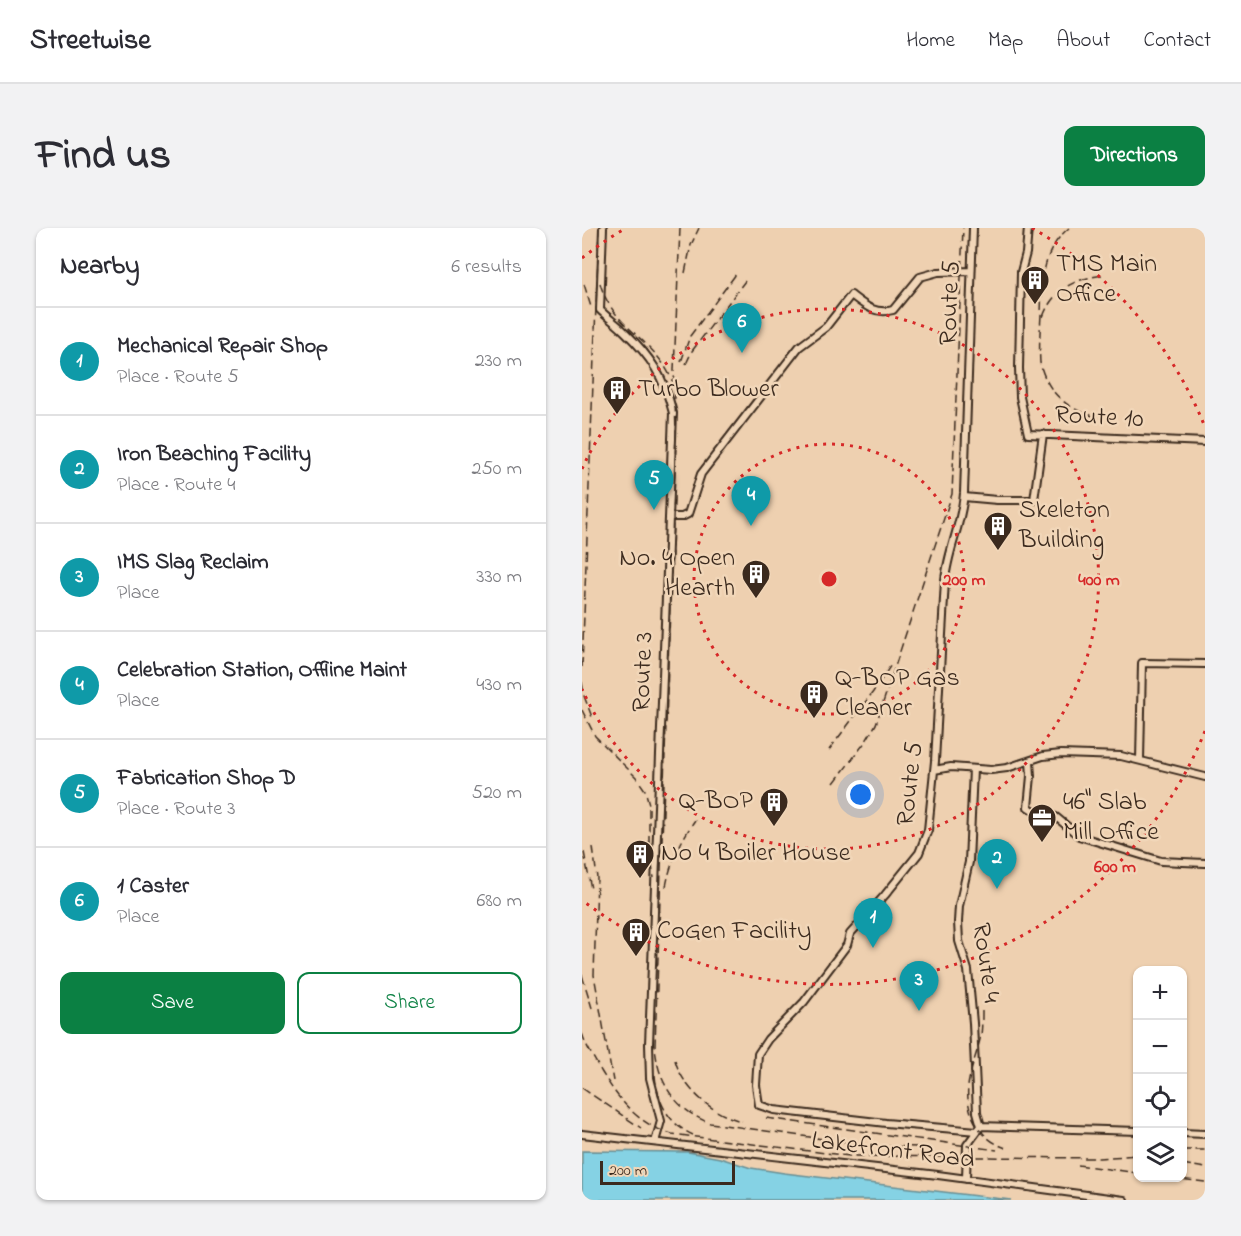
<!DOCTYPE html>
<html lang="en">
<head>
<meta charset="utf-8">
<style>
  body { margin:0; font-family:"Indie Flower",sans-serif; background:#f2f2f3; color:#2b2b33 }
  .controls { position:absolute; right:18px; bottom:18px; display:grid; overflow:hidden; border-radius:12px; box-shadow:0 2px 4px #0004 }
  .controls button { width:54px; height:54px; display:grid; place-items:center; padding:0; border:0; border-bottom:2px solid #e1e1e2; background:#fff; color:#2b2b33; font:30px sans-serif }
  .scale { position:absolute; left:18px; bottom:15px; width:135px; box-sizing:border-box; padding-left:6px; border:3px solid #3b2a1e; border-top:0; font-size:16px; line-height:21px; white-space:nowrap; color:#3b2a1e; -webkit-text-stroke:4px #f1d6b8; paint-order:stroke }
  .you { position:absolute; left:279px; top:567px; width:21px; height:21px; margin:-15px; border:4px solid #fff; border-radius:50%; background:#1a73e8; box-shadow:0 0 0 9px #1a73e833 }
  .badge { display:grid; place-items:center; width:39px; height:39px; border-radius:50%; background:#0b8043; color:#fff; font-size:20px; font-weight:700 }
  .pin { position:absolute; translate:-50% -50px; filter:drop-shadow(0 2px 3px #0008) }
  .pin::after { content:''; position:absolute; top:32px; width:21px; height:18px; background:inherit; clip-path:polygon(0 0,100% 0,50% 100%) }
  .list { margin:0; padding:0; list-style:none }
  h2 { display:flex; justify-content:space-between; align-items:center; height:78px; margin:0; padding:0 24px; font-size:26px }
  h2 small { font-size:20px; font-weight:400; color:#7c7c81 }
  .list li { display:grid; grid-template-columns:39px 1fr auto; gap:18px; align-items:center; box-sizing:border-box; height:108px; padding:0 24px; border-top:2px solid #e1e1e2 }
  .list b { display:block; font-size:22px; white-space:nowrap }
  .list p { margin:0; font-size:20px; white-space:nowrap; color:#7c7c81 }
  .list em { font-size:20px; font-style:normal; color:#7c7c81 }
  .actions { display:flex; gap:12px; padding:18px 24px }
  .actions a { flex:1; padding:14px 0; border:2px solid #0b8043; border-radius:12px; text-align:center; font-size:21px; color:#0b8043 }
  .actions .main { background:#0b8043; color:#fff }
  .icon { flex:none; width:33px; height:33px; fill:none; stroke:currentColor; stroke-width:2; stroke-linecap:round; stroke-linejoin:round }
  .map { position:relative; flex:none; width:623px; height:972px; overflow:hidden; border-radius:12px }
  header { display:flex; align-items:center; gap:36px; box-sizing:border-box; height:84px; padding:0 30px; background:#fff; border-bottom:2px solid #e1e1e2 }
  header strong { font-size:28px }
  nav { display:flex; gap:33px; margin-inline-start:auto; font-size:21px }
  .intro { display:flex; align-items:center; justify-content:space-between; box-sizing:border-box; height:144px; padding:0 36px }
  h1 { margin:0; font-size:42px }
  .button { padding:15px 27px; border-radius:12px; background:#0b8043; color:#fff; font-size:21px; font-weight:700 }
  main { display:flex; gap:36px; padding:0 36px }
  aside { flex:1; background:#fff; border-radius:12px; box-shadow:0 2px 4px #0004 }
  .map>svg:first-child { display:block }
</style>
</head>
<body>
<header>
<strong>Streetwise</strong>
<nav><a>Home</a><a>Map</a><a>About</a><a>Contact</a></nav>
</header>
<div class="intro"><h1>Find us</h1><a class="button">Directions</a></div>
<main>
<aside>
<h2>Nearby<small>6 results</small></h2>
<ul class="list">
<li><span class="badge" style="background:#0f9aa8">1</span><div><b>Mechanical Repair Shop</b><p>Place · Route 5</p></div><em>230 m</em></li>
<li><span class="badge" style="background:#0f9aa8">2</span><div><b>Iron Beaching Facility</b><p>Place · Route 4</p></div><em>250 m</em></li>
<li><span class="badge" style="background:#0f9aa8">3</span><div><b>IMS Slag Reclaim</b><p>Place</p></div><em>330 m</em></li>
<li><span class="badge" style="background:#0f9aa8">4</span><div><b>Celebration Station, Offline Maint</b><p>Place</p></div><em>430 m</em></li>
<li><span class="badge" style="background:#0f9aa8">5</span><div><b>Fabrication Shop D</b><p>Place · Route 3</p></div><em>520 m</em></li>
<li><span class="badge" style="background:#0f9aa8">6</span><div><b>1 Caster</b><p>Place</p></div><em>680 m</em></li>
</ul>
<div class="actions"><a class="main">Save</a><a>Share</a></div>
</aside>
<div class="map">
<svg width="623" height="972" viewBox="0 0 623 972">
  <rect width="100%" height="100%" fill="#eed0b0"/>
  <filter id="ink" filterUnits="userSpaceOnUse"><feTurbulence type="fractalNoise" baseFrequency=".0167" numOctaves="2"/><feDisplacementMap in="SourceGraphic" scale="12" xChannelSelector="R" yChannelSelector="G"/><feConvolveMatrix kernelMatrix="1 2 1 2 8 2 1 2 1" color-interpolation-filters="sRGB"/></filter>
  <g filter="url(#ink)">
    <path fill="#85d2e4" stroke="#678f95" stroke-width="1.5" d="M0,923L106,924L138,930L169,940L202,945L429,972H0Z"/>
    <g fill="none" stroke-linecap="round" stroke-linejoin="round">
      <g stroke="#3b2a1e" stroke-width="10">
        <path id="minor" d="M21,0L18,82C26,90 35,96 43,104C69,129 82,149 91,185L67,816L68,850L79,893L73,914
          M391,0L382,265C380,295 366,322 363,352L353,533L346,602L337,625L303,667L268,706L265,717L222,774L186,811L176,826L174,857L177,877L192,882L304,895L395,903
          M446,0L444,25L439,44L437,140L438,169L446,206L623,214
          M382,269L415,272H452L461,206
          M87,289H100L106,286L119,246L217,119L244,99L269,67C282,77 293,87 311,82L338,49L356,44L389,43
          M558,532L560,435L623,436
          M448,533L449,548L446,579L457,586L474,589L497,608L579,633L623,635
          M391,541L387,634L377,678L376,694L377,713L386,742L391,795L395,884L399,898
          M352,542L369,539L409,542L425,540L461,528L479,526L539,528L623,549
          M600,905L623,906
          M0,906L356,947L542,972
          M384,951L385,917L399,898L556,903"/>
      </g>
      <use href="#minor" stroke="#f1d6b8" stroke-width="6"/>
      <path stroke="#3b2a1e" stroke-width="1.5" stroke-dasharray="9 4.5" stroke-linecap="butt" d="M98,0L92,142L94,205L73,817C75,854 93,882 128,895L291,918L338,919
        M487,0C459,23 460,54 459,87C458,103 457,119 458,135C465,165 486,182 515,189
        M103,45L109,17L117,0
        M18,55C31,102 75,111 91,155
        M2,56L9,79
        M461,89C471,61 494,50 522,47
        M99,134L108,108L154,46
        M104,136L110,123L163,53
        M0,439L17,0
        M0,454L2,468L10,489
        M0,482L13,508L54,549L63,562L67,576V615L72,650
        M247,522L291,464L309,437
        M252,555L284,513L294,496L370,266L381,0
        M11,619L15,650L12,747L31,853
        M2,624L9,661
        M84,659C88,635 99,612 113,592
        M0,747L10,780
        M400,783C400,791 400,799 399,807C396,822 390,837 387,852C381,881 396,911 424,920
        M0,805C4,819 12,830 19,843C36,871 56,897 90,906L268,928L517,930L556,927
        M93,832C101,861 131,887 160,893
        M73,847C75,873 86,896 111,907
        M0,860L59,900
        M184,890L415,922
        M600,922H623
        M600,936L623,940
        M496,937L556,945
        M588,950L623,954"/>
    </g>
  </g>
  <g fill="none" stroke="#d62828" stroke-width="3" stroke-dasharray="3 6">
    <circle cx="247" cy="351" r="135"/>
    <path d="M0 241A270 270 0 1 1 0 461"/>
    <path d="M623 503A405 405 0 0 1 0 672M0 30A405 405 0 0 1 44 0M450 0A405 405 0 0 1 623 199"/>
  </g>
  <defs>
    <g id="building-pin" transform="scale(1.5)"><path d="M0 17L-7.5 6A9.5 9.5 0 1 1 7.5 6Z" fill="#3b2a1e" stroke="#f1d6b8"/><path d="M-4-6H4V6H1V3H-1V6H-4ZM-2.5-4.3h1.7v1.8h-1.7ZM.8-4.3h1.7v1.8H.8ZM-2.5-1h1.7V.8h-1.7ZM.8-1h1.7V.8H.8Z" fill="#fff"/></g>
    <g id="office-pin" transform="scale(1.5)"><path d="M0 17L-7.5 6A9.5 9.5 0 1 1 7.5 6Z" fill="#3b2a1e" stroke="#f1d6b8"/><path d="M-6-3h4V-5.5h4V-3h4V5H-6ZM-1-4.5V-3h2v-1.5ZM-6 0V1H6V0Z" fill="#fff"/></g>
  </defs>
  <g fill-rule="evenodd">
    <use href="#building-pin" x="453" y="52"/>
    <use href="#building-pin" x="35" y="162"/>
    <use href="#building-pin" x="416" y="298"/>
    <use href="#building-pin" x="174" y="346"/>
    <use href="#building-pin" x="232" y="466"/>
    <use href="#building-pin" x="192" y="574"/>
    <use href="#office-pin" x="460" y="590"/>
    <use href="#building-pin" x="58" y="626"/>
    <use href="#building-pin" x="54" y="704"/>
  </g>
  <g text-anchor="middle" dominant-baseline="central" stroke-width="5" stroke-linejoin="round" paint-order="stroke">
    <g font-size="26" fill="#3b2a1e" stroke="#f1d6b8" text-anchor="start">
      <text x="474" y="37">TMS Main<tspan x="474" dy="30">Office</tspan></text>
      <text x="56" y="162">Turbo Blower</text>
      <text x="437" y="283">Skeleton<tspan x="437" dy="30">Building</tspan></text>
      <text x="153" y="331" text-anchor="end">No. 4 Open<tspan x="153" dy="30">Hearth</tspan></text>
      <text x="253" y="451">Q-BOP Gas<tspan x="253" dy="30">Cleaner</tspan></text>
      <text x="171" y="574" text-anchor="end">Q-BOP</text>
      <text x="481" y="575">46" Slab<tspan x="481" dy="30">Mill Office</tspan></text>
      <text x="79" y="626">No 4 Boiler House</text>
      <text x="75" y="704">CoGen Facility</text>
    </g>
    <g font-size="26" fill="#3b2a1e" stroke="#f1d6b8">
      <text transform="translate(369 75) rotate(-88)">Route 5</text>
      <text transform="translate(517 190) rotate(3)">Route 10</text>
      <text transform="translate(62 444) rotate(-88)">Route 3</text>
      <text transform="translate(329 556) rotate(-84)">Route 5</text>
      <text transform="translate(403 735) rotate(82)">Route 4</text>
      <text transform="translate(311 923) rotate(7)">Lakefront Road</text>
    </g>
  </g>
  <circle cx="247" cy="351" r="9" fill="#d62828" stroke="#f1d6b8" stroke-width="3"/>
  <g font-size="18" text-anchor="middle" font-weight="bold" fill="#d62828" stroke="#f1d6b8" stroke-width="5" stroke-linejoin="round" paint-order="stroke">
    <text x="382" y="357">200 m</text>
    <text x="517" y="357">400 m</text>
    <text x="533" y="644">600 m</text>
  </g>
</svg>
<div class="controls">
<button>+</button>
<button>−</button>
<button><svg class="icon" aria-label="locate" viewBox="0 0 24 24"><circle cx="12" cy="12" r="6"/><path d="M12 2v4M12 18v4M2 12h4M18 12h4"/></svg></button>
<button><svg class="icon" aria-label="layers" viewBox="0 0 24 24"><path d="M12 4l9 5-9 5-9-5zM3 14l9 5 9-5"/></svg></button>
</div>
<div class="scale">200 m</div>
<div class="you"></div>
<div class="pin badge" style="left:291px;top:720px;background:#0f9aa8">1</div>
<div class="pin badge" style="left:415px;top:661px;background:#0f9aa8">2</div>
<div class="pin badge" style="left:337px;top:783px;background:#0f9aa8">3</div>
<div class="pin badge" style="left:169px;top:298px;background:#0f9aa8">4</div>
<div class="pin badge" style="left:72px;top:282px;background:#0f9aa8">5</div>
<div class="pin badge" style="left:160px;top:125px;background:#0f9aa8">6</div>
</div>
</main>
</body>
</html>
